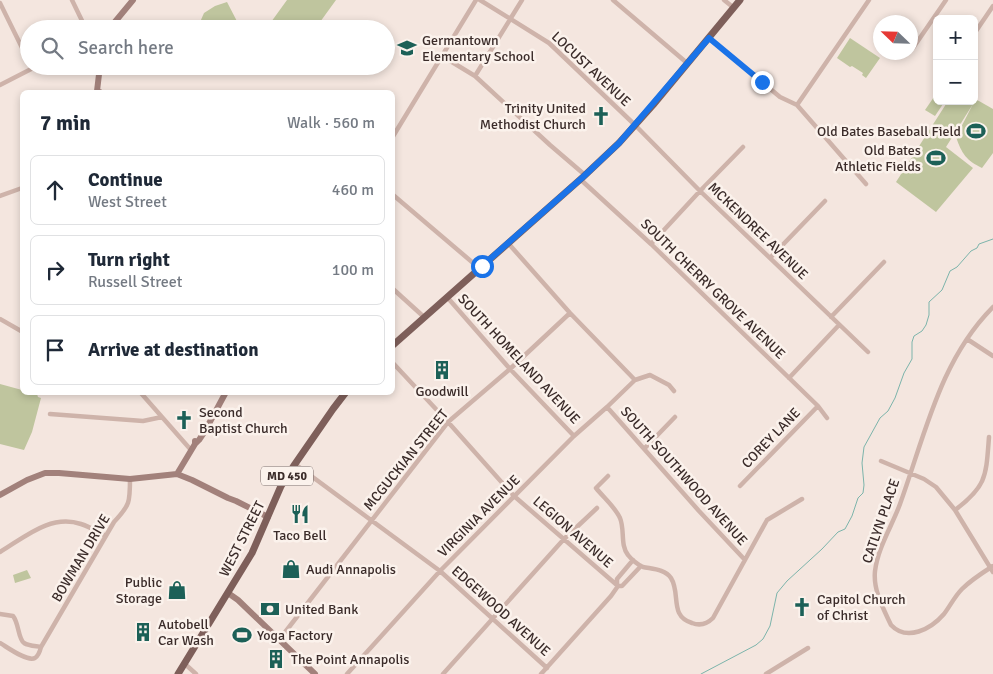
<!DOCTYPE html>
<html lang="en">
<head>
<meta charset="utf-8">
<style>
  body { margin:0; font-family:Signika,sans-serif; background:#f2f2f3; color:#1f2937 }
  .controls { position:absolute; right:15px; top:15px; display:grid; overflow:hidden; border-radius:8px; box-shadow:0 2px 8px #0003 }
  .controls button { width:45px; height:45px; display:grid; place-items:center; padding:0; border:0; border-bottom:1px solid #e0e1e3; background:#fff; color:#1f2937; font:25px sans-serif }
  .compass { position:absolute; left:873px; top:15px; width:45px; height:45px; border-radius:50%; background:#fff; box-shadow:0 2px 8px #0003; rotate:293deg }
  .stop { position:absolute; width:15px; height:15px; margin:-11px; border:4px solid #1a73e8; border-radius:50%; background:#fff }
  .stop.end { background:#1a73e8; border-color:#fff; box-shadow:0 1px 5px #0008 }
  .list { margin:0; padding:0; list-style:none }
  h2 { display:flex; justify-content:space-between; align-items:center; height:65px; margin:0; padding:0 20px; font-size:21px }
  h2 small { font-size:16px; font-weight:400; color:#747a83 }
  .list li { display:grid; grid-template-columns:32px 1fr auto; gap:15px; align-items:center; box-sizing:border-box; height:70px; margin:0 10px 10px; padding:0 10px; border:1px solid #e0e1e3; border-radius:8px }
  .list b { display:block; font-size:19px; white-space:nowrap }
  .list p { margin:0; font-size:16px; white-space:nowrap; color:#747a83 }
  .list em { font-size:16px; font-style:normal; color:#747a83 }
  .icon { flex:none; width:28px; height:28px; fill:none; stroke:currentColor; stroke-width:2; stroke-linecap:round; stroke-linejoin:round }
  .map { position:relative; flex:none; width:993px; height:674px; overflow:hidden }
  .search { position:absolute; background:#fff; box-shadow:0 2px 8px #0003; left:20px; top:20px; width:375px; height:55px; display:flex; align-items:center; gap:12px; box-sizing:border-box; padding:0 18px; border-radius:28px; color:#747a83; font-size:19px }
  .panel { position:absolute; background:#fff; box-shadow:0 2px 8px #0003; left:20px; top:90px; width:375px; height:305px; border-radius:8px }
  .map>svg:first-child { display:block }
</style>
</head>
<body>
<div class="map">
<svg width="993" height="674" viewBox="0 0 993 674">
  <rect width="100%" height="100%" fill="#f4e6df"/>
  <path fill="#bfc59e" d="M287,0H336L315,29H266Z
    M227,2L241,29H197L204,13L215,6Z
    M850,38L880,58L866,78L862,75L863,73L852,66L850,67L837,58Z
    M936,94L937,95V101H945L935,116L925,110Z
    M974,99L979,101L993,109V153L982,168C966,160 962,154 956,137L973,104L946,147L973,168L936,212L896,182L948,101H974Z
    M0,384L22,390V392L32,393L37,394L38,397L41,398L32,432L24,450L0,444Z
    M27,570L31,578L15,583L13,575Z"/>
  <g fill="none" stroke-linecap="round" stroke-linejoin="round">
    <path stroke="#7cb4ab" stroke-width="1" d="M701,674L756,645L763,639L770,626L777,593L787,581L822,549L838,532L845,529L852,516L858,498L863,493L864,485L862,463L864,447L880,418L888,411L895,398L904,373L912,359V342L914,336L922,331L926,325L929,315V302L942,290L950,271L957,267L971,251L977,248L979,244L993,239"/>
    <path stroke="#ceb3aa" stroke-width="4.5" d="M72,0L86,29
      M480,0L549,43L635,125L700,191L868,352
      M613,0L687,63
      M724,0L734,8
      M0,3L29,62
      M974,34L993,6
      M709,38L780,97L797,105L866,184
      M913,48L946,0
      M442,56L475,76L550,145L585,175
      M475,76L522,0
      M0,85L37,66
      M797,105L869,0
      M392,138L476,0
      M580,179L651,244L818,406L827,418
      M392,194L479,268
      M0,196L22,188
      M508,243L570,313L635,380
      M651,244L700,191L743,147
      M770,258L825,201
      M392,288L424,317
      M447,297L510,369L574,436
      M993,307C940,360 925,435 900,504C892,526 878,547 875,571C873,590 883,608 891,625C907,642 931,629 944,614C950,606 955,596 962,589C971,580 982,573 993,566
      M831,317L884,262
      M0,319L21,331
      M967,339L993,356
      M392,362L448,422L514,496L618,586
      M789,378L839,325
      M140,392L191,450
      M607,407L699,511L745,560
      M50,414L143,421L162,417
      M644,449L675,417
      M881,461L924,479L936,487L955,510L993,572
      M295,464L440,571L547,668
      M608,476L596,488C604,498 615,507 620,518C625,530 620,545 628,555C631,559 638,565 643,567C652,569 665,569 671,578C681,594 669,616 692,623C700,626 707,624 713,618L767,520L802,499
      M740,486L818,406
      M955,510C987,486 986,476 989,437
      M0,552C25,537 50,514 81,524C90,527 98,532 106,536
      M617,585V579L633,560
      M0,614L13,616C19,623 18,639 24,643C29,646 36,646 41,647C40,651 38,656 35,658C27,662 7,647 0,643
      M279,640L448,422L510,369L570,313
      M41,647L114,522C130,505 130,502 130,479
      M185,664L196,674
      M347,674L440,571L574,436L607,407L635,380L650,375L669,385L674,391
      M443,674L564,539L597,508
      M541,674L611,596L618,586H622L641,566
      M766,674L808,648"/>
    <path stroke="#a2817b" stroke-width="6" d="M111,29L114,23L133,0
      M100,92L97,91L100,66
      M195,444L199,440L205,431L226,392
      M177,474L195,444V441
      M0,495L27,480L45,473H59L130,479L177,474L192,480L228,498L236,501L268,517
      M228,593L238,600L315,674"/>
    <path stroke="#7e5f5a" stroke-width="7" d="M392,346L583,177L619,143L653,105L740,0
      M178,674L252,553L281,486L295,464L333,409L346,392"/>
  </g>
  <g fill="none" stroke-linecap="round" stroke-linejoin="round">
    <path stroke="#1a73e8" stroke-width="6" d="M482,266L583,177L619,143L709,38L762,82"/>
  </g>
  <defs>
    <g id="school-bare" transform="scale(1.5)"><path d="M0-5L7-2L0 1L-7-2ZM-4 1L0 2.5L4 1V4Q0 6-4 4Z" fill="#1c6057" stroke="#fbf2ec" stroke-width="2.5" paint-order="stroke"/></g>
    <g id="church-bare" transform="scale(1.5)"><path d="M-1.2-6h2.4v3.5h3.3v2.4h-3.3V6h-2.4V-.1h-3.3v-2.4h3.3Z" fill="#1c6057" stroke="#fbf2ec" stroke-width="2.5" paint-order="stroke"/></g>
    <g id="stadium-bare" transform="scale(1.5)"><path d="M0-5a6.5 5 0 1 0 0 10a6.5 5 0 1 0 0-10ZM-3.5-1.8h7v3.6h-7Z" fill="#1c6057" stroke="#fbf2ec" stroke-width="2.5" paint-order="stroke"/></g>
    <g id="building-bare" transform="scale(1.5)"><path d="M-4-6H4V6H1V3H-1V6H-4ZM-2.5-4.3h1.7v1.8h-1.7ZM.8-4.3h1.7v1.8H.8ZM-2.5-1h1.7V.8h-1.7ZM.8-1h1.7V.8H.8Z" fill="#1c6057" stroke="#fbf2ec" stroke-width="2.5" paint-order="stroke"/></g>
    <g id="restaurant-bare" transform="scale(1.5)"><path d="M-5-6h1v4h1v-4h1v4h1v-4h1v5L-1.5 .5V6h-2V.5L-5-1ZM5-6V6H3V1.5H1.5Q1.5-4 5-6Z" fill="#1c6057" stroke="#fbf2ec" stroke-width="2.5" paint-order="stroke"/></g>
    <g id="shop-bare" transform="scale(1.5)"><path d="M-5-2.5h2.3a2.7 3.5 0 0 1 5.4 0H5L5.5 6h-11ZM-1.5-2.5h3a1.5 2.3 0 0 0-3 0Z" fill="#1c6057" stroke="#fbf2ec" stroke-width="2.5" paint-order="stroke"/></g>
    <g id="bank-bare" transform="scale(1.5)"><path d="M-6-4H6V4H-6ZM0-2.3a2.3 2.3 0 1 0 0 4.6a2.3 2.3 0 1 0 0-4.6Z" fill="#1c6057" stroke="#fbf2ec" stroke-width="2.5" paint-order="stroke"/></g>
  </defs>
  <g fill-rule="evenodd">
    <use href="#school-bare" x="407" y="48"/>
    <use href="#church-bare" x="601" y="116"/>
    <use href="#stadium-bare" x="976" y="131"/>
    <use href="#stadium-bare" x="936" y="158"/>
    <use href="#building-bare" x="442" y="370"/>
    <use href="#church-bare" x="184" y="420"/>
    <use href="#restaurant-bare" x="300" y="514"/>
    <use href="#shop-bare" x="291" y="569"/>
    <use href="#shop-bare" x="177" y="590"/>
    <use href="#church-bare" x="802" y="607"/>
    <use href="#bank-bare" x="270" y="609"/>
    <use href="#building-bare" x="143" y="632"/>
    <use href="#stadium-bare" x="242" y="635"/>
    <use href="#building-bare" x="276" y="659"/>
  </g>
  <g text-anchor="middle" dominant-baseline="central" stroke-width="5" stroke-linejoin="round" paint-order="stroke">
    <rect fill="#fbf2ec" stroke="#756764" stroke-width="1" x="261" y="466.5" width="52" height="19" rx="4"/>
    <g font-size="12" font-weight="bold" fill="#3b2c2a">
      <text x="287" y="476">MD 450</text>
    </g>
    <g font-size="14" fill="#3b2c2a" stroke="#fbf2ec" text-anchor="start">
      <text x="422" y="40">Germantown<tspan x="422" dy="16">Elementary School</tspan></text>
      <text x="586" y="108" text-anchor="end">Trinity United<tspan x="586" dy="16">Methodist Church</tspan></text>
      <text x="961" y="131" text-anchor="end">Old Bates Baseball Field</text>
      <text x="921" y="150" text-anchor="end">Old Bates<tspan x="921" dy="16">Athletic Fields</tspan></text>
      <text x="442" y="391" text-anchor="middle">Goodwill</text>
      <text x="199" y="412">Second<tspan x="199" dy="16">Baptist Church</tspan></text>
      <text x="300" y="535" text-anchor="middle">Taco Bell</text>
      <text x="306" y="569">Audi Annapolis</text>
      <text x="162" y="582" text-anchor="end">Public<tspan x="162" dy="16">Storage</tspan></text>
      <text x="817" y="599">Capitol Church<tspan x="817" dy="16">of Christ</tspan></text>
      <text x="285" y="609">United Bank</text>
      <text x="158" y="624">Autobell<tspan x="158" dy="16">Car Wash</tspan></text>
      <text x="257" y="635">Yoga Factory</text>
      <text x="291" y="659">The Point Annapolis</text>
    </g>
    <g font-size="14" fill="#3b2c2a" stroke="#fbf2ec">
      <text transform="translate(591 69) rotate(43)">LOCUST AVENUE</text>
      <text transform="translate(758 231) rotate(44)">MCKENDREE AVENUE</text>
      <text transform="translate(713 289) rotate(44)">SOUTH CHERRY GROVE AVENUE</text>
      <text transform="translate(519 359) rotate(47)">SOUTH HOMELAND AVENUE</text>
      <text transform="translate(771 438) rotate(-46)">COREY LANE</text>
      <text transform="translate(406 460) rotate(-51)">MCGUCKIAN STREET</text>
      <text transform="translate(684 476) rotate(48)">SOUTH SOUTHWOOD AVENUE</text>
      <text transform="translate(479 516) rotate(-45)">VIRGINIA AVENUE</text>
      <text transform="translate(881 521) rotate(-71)">CATLYN PLACE</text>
      <text transform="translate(573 532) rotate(41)">LEGION AVENUE</text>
      <text transform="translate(242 539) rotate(-63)">WEST STREET</text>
      <text transform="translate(81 558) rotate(-59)">BOWMAN DRIVE</text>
      <text transform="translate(501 611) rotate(42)">EDGEWOOD AVENUE</text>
    </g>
  </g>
</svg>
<div class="controls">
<button>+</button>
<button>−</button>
</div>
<svg class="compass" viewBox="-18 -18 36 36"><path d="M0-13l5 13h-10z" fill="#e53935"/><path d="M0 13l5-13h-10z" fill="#747a83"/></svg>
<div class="stop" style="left:482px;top:266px"></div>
<div class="stop end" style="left:762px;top:82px"></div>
<div class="search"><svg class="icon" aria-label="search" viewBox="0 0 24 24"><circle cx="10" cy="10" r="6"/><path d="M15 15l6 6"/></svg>Search here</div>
<section class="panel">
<h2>7 min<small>Walk · 560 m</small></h2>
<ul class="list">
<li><svg class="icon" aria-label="ahead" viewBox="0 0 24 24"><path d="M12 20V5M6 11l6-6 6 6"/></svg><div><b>Continue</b><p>West Street</p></div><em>460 m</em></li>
<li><svg class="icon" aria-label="right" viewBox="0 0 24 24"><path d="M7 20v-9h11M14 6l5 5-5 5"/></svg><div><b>Turn right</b><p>Russell Street</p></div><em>100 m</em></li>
<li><svg class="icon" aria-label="arrive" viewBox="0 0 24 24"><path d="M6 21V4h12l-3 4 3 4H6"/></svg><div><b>Arrive at destination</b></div></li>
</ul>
</section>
</div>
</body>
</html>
